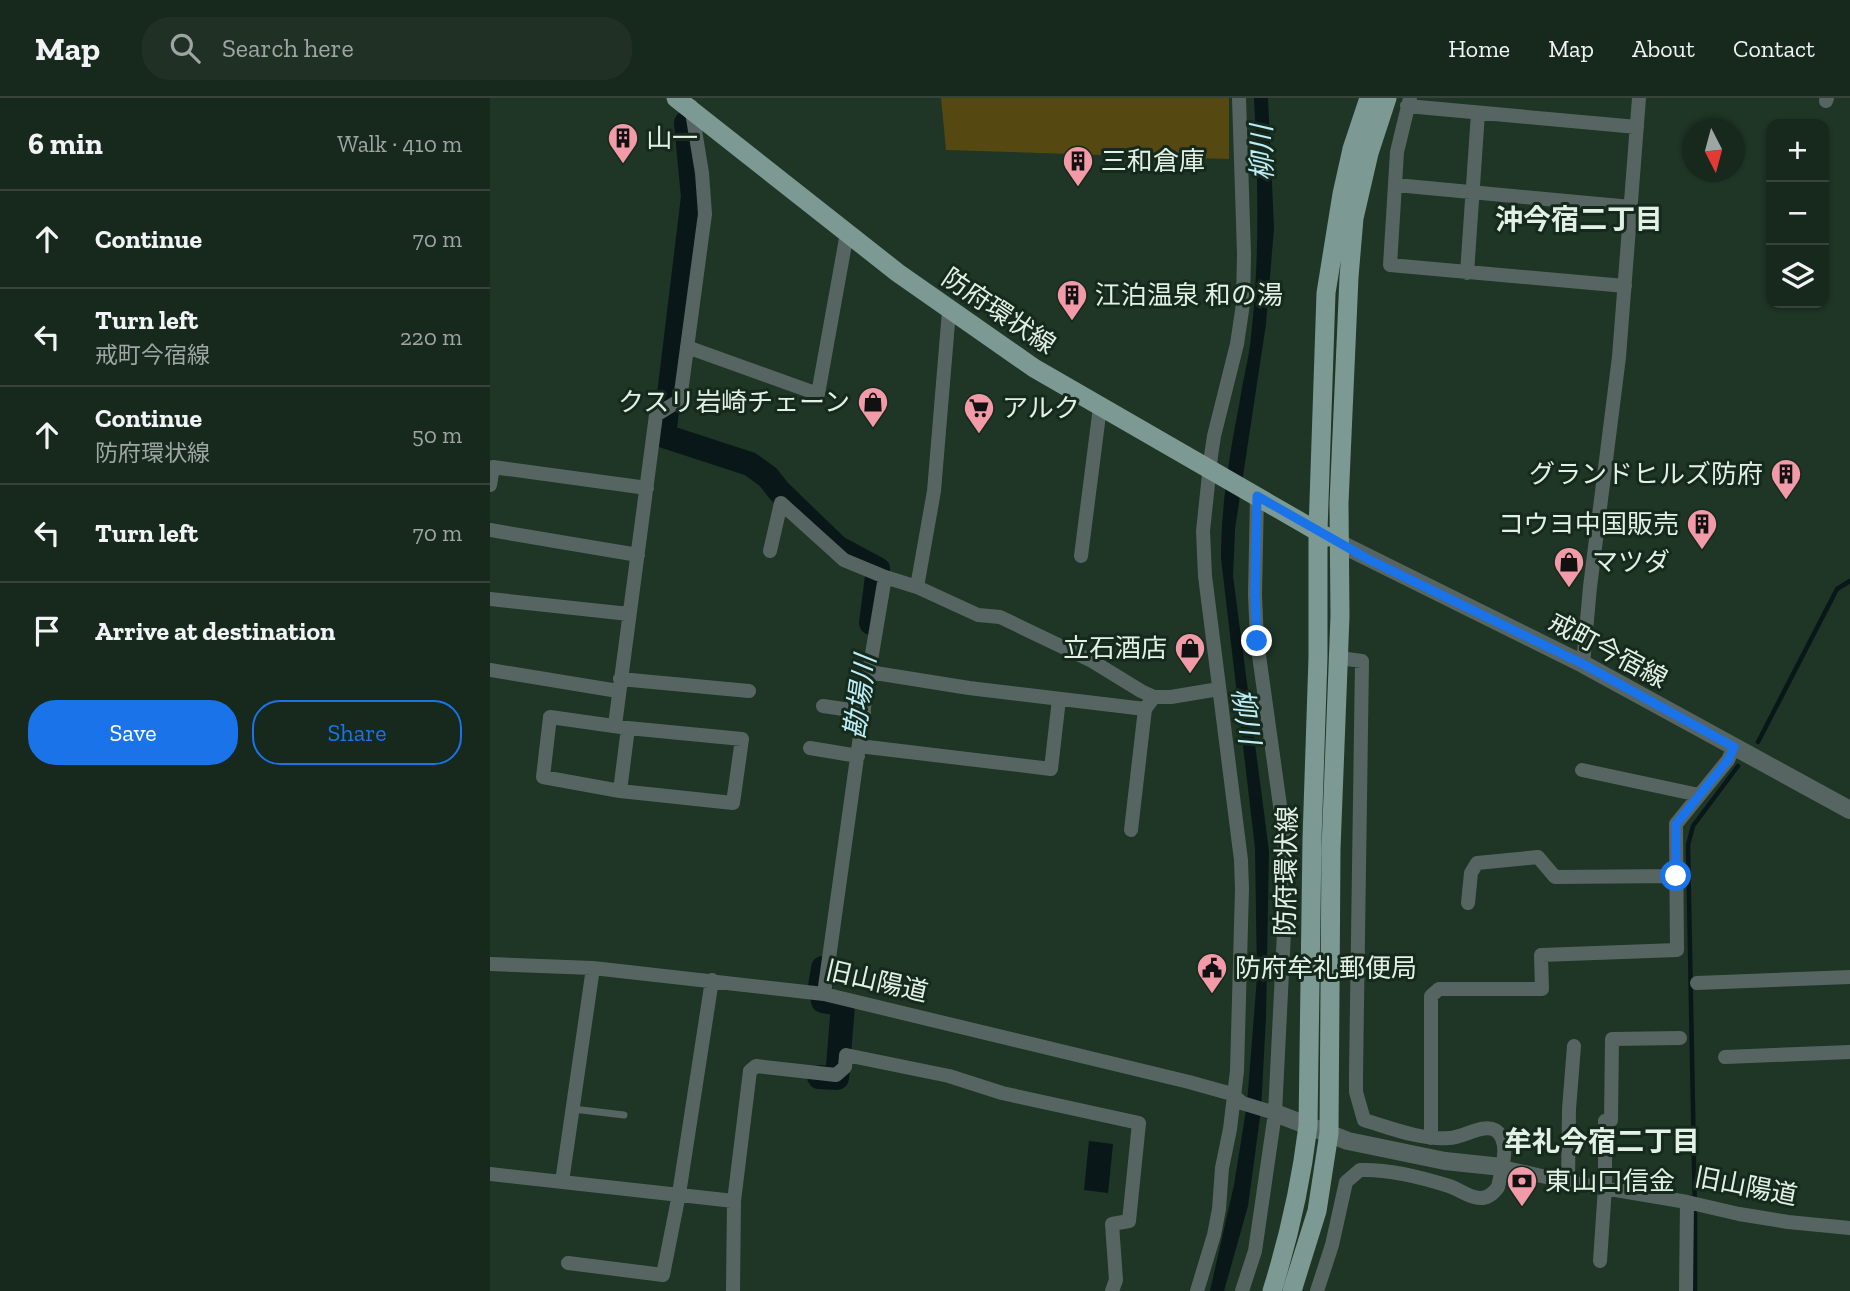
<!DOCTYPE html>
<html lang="en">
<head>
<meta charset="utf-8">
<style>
  body { margin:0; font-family:"Zilla Slab","Noto Sans JP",serif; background:#203025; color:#f1f3f6 }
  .controls { position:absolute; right:21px; top:21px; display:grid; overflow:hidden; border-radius:14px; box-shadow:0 2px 5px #0004 }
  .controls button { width:63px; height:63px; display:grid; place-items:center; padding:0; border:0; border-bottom:2px solid #36443b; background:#17281c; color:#f1f3f6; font:35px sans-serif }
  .compass { position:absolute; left:1192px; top:21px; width:63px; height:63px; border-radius:50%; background:#17281c; box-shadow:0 2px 5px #0004; rotate:174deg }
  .stop { position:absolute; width:21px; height:21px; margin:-16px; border:5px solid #1a73e8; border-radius:50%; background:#fff }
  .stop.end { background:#1a73e8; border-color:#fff; box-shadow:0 2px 7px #0008 }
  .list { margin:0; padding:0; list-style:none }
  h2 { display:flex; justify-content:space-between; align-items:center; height:91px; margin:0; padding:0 28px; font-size:30px }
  h2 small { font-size:23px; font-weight:400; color:#9ea6a3 }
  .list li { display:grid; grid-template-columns:46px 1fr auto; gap:21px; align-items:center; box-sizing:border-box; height:98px; padding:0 28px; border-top:2px solid #36443b }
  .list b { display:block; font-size:26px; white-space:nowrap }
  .list p { margin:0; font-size:23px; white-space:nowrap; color:#9ea6a3 }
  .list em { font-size:23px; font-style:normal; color:#9ea6a3 }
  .actions { display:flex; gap:14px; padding:21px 28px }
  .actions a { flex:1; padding:16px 0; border:2px solid #1a73e8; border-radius:28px; text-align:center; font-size:24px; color:#1a73e8 }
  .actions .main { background:#1a73e8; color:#fff }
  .icon { flex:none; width:38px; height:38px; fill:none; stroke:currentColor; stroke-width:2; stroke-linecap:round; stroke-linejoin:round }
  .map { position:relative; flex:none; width:1360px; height:1193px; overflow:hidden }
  header { display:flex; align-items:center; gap:42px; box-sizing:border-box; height:98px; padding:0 35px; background:#17281c; border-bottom:2px solid #36443b }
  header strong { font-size:33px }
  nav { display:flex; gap:38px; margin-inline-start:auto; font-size:24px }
  .search { width:490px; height:63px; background:#203025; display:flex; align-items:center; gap:18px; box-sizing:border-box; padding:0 24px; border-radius:28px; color:#9ea6a3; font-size:26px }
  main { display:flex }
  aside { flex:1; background:#17281c }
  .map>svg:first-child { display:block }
</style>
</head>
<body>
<header>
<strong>Map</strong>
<div class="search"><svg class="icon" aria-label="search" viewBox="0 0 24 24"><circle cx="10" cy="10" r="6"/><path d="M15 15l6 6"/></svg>Search here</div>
<nav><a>Home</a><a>Map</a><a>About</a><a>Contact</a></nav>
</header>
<main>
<aside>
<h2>6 min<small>Walk · 410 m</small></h2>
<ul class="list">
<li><svg class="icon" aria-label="ahead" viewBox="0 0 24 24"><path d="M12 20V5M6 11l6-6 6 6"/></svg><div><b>Continue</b></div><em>70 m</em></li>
<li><svg class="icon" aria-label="left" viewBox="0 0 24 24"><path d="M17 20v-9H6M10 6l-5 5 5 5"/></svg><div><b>Turn left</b><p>戒町今宿線</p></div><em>220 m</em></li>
<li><svg class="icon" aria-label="ahead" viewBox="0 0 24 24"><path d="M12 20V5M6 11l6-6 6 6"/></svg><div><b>Continue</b><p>防府環状線</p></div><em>50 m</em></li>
<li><svg class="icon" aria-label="left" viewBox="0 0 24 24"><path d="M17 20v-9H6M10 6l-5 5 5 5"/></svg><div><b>Turn left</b></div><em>70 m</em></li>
<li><svg class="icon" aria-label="arrive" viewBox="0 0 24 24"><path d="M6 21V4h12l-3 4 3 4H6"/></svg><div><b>Arrive at destination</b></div></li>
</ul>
<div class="actions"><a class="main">Save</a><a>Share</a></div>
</aside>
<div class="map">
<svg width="1360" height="1193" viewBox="0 0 1360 1193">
  <rect width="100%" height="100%" fill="#1f3526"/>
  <path fill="#554810" d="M451,0H739V61L456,52Z"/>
  <path fill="#0a1719" d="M764,0H778L784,130L776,226L745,431L743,478L779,753L776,919L771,1012L758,1108L734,1193H720L744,1087L757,1006L767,879L765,750L731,460C731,406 740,354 750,302C753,281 759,260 761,239C770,160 768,80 764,0Z
    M599,1043L623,1046L618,1095L594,1092Z"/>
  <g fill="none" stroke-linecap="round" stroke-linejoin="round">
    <path stroke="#0a1719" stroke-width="4.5" d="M1268,644L1347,491L1360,483
      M1205,1193V1117L1198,747L1203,728L1248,668"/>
    <path stroke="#0a1719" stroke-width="24" d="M196,25L203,99L174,338L260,366L278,379L289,393L347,449L388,471L381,525
      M329,979L347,980L353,907L333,903L330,889L333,870"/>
    <path stroke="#576562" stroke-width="7" d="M83,1011L134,1017"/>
    <path stroke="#576562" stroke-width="14" d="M920,0L907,54L900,167L1135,188
      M1336,3L1337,0
      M917,8L1147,29
      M906,87L1141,109
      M977,175L988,15
      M197,249L328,296L357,135
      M0,387L3,369L157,390
      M0,432L148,457
      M280,453L291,405L354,462L395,479L427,489L488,517L510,519L602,563L651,593L664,599
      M591,458L610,309
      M427,489L444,393L459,213
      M0,501L139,516
      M1093,566L1100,489L1129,259L1149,0
      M0,572L128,593
      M379,574L479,590L655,611
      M130,581L259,593
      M333,608L374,614
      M60,619L138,630L252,641L243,705L130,693L53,679Z
      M125,627L166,317L190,302L215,116L212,75L201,8
      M369,648L561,671L569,601
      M320,650L368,658
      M1092,672L1209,697
      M130,693L138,630
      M641,732L655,611L664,599H681L729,591
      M978,805L981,775L987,765L1048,759L1065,779L1186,778
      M0,866L103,870L334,896L699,984L742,996L752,1005L785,1015
      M1207,885L1360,879
      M334,896L379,574L395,479
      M1235,959L1360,954
      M941,1040V898L949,891H1052L1051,857L1187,852L1186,726L1238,662L1244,649
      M1012,1069L1078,1084L1197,1104L1249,1116L1298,1124L1360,1130
      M0,1076L244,1103L260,973L266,968L346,977L355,969L356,957L459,978L512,995L649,1025L639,1123L622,1126L626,1182L622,1193
      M72,1084L103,870
      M1078,1084L1079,1011L1084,948
      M1110,1163L1115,1089V1023L1121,1022L1122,941L1190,940
      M78,1165L173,1177L189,1096L222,882
      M243,1193L244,1103
      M707,1193L724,1137L729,1111L732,1070L740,1031L747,973L752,791L751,762L715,478L713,433L721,358L724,338L747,246L753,206L754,156L749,0
      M752,1193L765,1153L785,1015L796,794L793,729L767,543L765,497L767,398
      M827,1193L842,1147L856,1084L870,1072C899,1071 931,1079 959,1088C969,1091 979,1100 990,1100C998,1100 1004,1095 1008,1089C1011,1074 1022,1042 1005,1032C993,1025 973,1040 959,1040C930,1042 901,1030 874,1022L866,994V977L872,563L849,560
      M1196,1193L1197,1104"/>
    <path stroke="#576562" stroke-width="18" d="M849,445L1093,566L1360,712
      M785,1015L858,1043L955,1063L1012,1069"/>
    <path stroke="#7d9994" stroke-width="19" d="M186,0L408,175L544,270L837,439
      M782,1193C799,1139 811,1085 818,1028L822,741L828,559V433L836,195L852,96L862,51L879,0
      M802,1193L827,1113L839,1035L841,751L850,518L849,405L859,179L864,120L879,55L897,0"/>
  </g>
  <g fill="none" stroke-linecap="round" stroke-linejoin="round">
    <path stroke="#1a73e8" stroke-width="9" d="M767,543L765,497L767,398L878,461L1093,566L1244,649L1238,662L1186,726V778"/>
  </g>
  <defs>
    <g id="building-pin" transform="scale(1.575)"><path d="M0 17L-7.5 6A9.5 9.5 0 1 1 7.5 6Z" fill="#f39aa8" stroke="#152a1c"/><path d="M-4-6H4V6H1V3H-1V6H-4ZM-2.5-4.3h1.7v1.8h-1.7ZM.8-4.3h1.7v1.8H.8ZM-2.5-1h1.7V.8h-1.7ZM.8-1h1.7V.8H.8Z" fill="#111"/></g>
    <g id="shop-pin" transform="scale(1.575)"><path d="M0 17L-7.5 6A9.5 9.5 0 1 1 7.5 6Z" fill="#f39aa8" stroke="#152a1c"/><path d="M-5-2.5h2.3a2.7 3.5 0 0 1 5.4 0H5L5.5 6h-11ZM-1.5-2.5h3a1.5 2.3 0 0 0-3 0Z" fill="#111"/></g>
    <g id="supermarket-pin" transform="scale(1.575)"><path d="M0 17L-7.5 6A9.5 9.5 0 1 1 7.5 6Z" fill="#f39aa8" stroke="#152a1c"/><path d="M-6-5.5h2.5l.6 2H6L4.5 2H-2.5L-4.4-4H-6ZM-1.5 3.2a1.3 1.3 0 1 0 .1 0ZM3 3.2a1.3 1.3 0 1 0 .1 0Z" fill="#111"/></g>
    <g id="civic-pin" transform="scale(1.575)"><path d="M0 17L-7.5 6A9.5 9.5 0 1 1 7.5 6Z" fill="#f39aa8" stroke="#152a1c"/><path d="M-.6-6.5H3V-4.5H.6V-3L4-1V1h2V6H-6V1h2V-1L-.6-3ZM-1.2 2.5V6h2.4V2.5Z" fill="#111"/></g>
    <g id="bank-pin" transform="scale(1.575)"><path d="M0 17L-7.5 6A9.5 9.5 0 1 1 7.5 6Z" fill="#f39aa8" stroke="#152a1c"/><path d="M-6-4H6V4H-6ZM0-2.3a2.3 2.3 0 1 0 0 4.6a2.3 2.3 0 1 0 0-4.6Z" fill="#111"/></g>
  </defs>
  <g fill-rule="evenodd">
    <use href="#building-pin" x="133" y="40"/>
    <use href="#building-pin" x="588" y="63"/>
    <use href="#building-pin" x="582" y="197"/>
    <use href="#shop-pin" x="383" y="304"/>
    <use href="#supermarket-pin" x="489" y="310"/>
    <use href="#building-pin" x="1296" y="376"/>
    <use href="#building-pin" x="1212" y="426"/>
    <use href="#shop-pin" x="1079" y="464"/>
    <use href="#shop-pin" x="700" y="550"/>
    <use href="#civic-pin" x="722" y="870"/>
    <use href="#bank-pin" x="1032" y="1083"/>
  </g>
  <g text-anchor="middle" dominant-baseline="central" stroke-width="6" stroke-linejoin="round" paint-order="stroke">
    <g font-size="26" fill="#e2f0e5" stroke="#152a1c" text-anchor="start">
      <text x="156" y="40">山一</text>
      <text x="611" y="63">三和倉庫</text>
      <text x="605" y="197">江泊温泉 和の湯</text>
      <text x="360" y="304" text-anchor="end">クスリ岩崎チェーン</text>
      <text x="512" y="310">アルク</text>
      <text x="1273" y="376" text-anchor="end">グランドヒルズ防府</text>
      <text x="1189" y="426" text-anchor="end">コウヨ中国販売</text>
      <text x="1102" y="464">マツダ</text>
      <text x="677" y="550" text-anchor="end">立石酒店</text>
      <text x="745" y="870">防府牟礼郵便局</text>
      <text x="1055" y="1083">東山口信金</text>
    </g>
    <g font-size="26" fill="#e2f0e5" stroke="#152a1c">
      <text transform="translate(509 213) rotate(34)">防府環状線</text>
      <text transform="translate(1118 552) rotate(28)">戒町今宿線</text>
      <text transform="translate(796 773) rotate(-89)">防府環状線</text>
      <text transform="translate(387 883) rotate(13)">旧山陽道</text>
      <text transform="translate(1256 1088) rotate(11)">旧山陽道</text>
    </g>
    <g font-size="28" font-style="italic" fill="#bdedf7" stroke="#152a1c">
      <text transform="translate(772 55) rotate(-91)">柳川</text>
      <text transform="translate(370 599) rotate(-82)">勘場川</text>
      <text transform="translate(756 618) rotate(81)">柳川</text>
    </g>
    <g font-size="28" font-weight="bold" fill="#e2f0e5" stroke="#152a1c">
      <text x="1089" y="121">沖今宿二丁目</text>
      <text x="1112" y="1043">牟礼今宿二丁目</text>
    </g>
  </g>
</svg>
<div class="controls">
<button>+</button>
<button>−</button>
<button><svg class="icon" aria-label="layers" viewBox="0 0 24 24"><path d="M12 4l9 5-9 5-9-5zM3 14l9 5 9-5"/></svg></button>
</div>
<svg class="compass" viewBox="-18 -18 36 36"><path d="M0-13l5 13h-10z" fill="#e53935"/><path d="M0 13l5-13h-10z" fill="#9ea6a3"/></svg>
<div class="stop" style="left:1186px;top:778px"></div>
<div class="stop end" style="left:767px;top:543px"></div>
</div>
</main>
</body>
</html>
